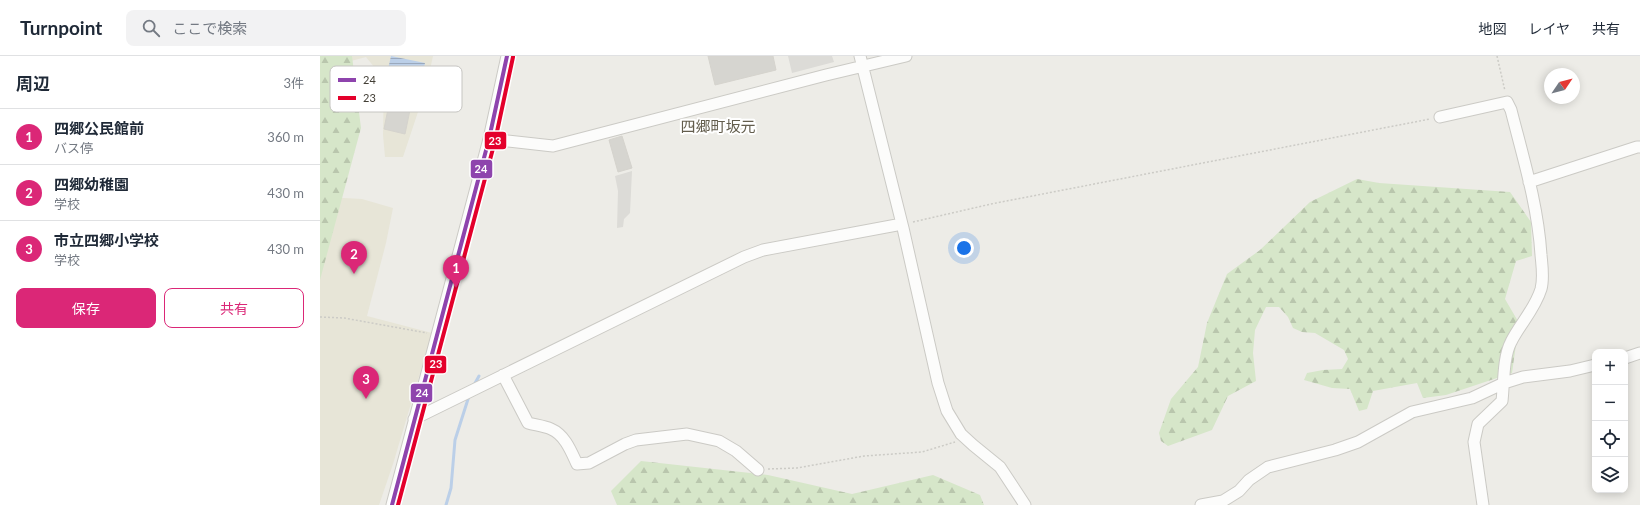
<!DOCTYPE html>
<html lang="ja">
<head>
<meta charset="utf-8">
<style>
  body { margin:0; font-family:Lato,"Noto Sans JP",sans-serif; background:#f2f2f3; color:#1f2937 }
  .controls { position:absolute; right:12px; bottom:12px; display:grid; overflow:hidden; border-radius:8px; box-shadow:0 2px 10px #0003 }
  .controls button { width:36px; height:36px; display:grid; place-items:center; padding:0; border:0; border-bottom:1px solid #e0e1e3; background:#fff; color:#1f2937; font:20px sans-serif }
  .compass { position:absolute; left:1224px; top:12px; width:36px; height:36px; border-radius:50%; background:#fff; box-shadow:0 2px 10px #0003; rotate:55deg }
  .you { position:absolute; left:644px; top:192px; width:14px; height:14px; margin:-10px; border:3px solid #fff; border-radius:50%; background:#1a73e8; box-shadow:0 0 0 6px #1a73e833 }
  .badge { display:grid; place-items:center; width:26px; height:26px; border-radius:50%; background:#db2777; color:#fff; font-size:13px; font-weight:700 }
  .pin { position:absolute; translate:-50% -33px; filter:drop-shadow(0 1px 2px #0008) }
  .pin::after { content:''; position:absolute; top:21px; width:14px; height:12px; background:inherit; clip-path:polygon(0 0,100% 0,50% 100%) }
  .list { margin:0; padding:0; list-style:none }
  h2 { display:flex; justify-content:space-between; align-items:center; height:52px; margin:0; padding:0 16px; font-size:17px }
  h2 small { font-size:13px; font-weight:400; color:#747a83 }
  .list li { display:grid; grid-template-columns:26px 1fr auto; gap:12px; align-items:center; box-sizing:border-box; height:56px; padding:0 16px; border-top:1px solid #e0e1e3 }
  .list b { display:block; font-size:15px; white-space:nowrap }
  .list p { margin:0; font-size:13px; white-space:nowrap; color:#747a83 }
  .list em { font-size:13px; font-style:normal; color:#747a83 }
  .actions { display:flex; gap:8px; padding:12px 16px }
  .actions a { flex:1; padding:9px 0; border:1px solid #db2777; border-radius:8px; text-align:center; font-size:14px; color:#db2777 }
  .actions .main { background:#db2777; color:#fff }
  .icon { flex:none; width:22px; height:22px; fill:none; stroke:currentColor; stroke-width:2; stroke-linecap:round; stroke-linejoin:round }
  .map { position:relative; flex:none; width:1320px; height:449px; overflow:hidden }
  header { display:flex; align-items:center; gap:24px; box-sizing:border-box; height:56px; padding:0 20px; background:#fff; border-bottom:1px solid #e0e1e3 }
  header strong { font-size:19px }
  nav { display:flex; gap:22px; margin-inline-start:auto; font-size:14px }
  .search { width:280px; height:36px; background:#f2f2f3; display:flex; align-items:center; gap:10px; box-sizing:border-box; padding:0 14px; border-radius:8px; color:#747a83; font-size:15px }
  main { display:flex }
  aside { flex:1; background:#fff }
  .map>svg:first-child { display:block }
</style>
</head>
<body>
<header>
<strong>Turnpoint</strong>
<div class="search"><svg class="icon" aria-label="search" viewBox="0 0 24 24"><circle cx="10" cy="10" r="6"/><path d="M15 15l6 6"/></svg>ここで検索</div>
<nav><a>地図</a><a>レイヤ</a><a>共有</a></nav>
</header>
<main>
<aside>
<h2>周辺<small>3件</small></h2>
<ul class="list">
<li><span class="badge">1</span><div><b>四郷公民館前</b><p>バス停</p></div><em>360 m</em></li>
<li><span class="badge">2</span><div><b>四郷幼稚園</b><p>学校</p></div><em>430 m</em></li>
<li><span class="badge">3</span><div><b>市立四郷小学校</b><p>学校</p></div><em>430 m</em></li>
</ul>
<div class="actions"><a class="main">保存</a><a>共有</a></div>
</aside>
<div class="map">
<svg width="1320" height="449" viewBox="0 0 1320 449">
  <defs>
    <pattern id="forest-firs" width="22" height="20" patternUnits="userSpaceOnUse"><rect width="22" height="20" fill="#d6e6c9"/><path d="M5 1l3.5 6h-7zM16 11l3.5 6h-7z" fill="#b9c6ad"/></pattern>
    <pattern id="water-rules" width="6" height="5" patternUnits="userSpaceOnUse"><rect width="6" height="5" fill="#bbcfe8"/><path d="M0 2.5h6" fill="none" stroke="#9aa9bd"/></pattern>
  </defs>
  <rect width="100%" height="100%" fill="#edece7"/>
  <path fill="#e7e5d7" d="M30,0H113L106,32L83,101H65L63,79L64,23L46,1L31,5Z
    M6,141L42,143L73,152L66,187L47,260L112,277L73,408L59,449H0V157Z"/>
  <path fill="url(#forest-firs)" d="M0,0H32L41,72L0,224Z
    M1037,123L1059,127L1190,136L1211,166L1212,200L1196,205L1185,243L1199,267L1192,317L1126,339L1103,342L1097,327L1053,335L1047,353L1039,355L1030,333L1012,332L984,324L987,317L1003,314L1022,313L1028,303L1024,294L995,277L982,276L973,272L968,261L959,251H946L935,274L933,297L936,325L908,340L892,374L848,390L841,385L839,377L851,343L878,311L887,267L907,218L940,194L990,146Z
    M321,405L448,419L532,438L613,419L660,439L664,449H297L291,435Z"/>
  <path fill="#dcdbd7" d="M468,0H512L514,6L472,17Z
    M312,115L310,157L304,163L303,171L297,172L298,135L295,120Z"/>
  <path fill="url(#water-rules)" d="M71,0L105,7L101,25L67,18Z"/>
  <g fill="none" stroke-linecap="round" stroke-linejoin="round">
    <path stroke="#bbcfe8" stroke-width="3" d="M154,329L159,320
      M126,449L131,432L135,384L149,340"/>
  </g>
  <path fill="#d6d5d0" stroke="#d5d3cd" d="M388,0H453L456,14L395,29Z
    M69,24L95,30L85,78L64,73L69,48L64,47Z
    M302,80L312,112L298,116L289,84Z"/>
  <g fill="none" stroke-linecap="round" stroke-linejoin="round">
    <g stroke="#cbcac5" stroke-width="13">
      <path id="minor" d="M540,0L583,172L618,327L627,355L641,378L653,389L680,411L705,449
        M1120,61L1187,46L1191,54C1203,101 1218,150 1221,199C1222,210 1224,222 1221,233C1215,253 1200,268 1191,286C1183,301 1184,328 1182,345L1158,368L1154,386L1163,449
        M169,83L233,90L506,19L586,0
        M1209,126L1317,91H1320
        M1305,302L1320,297
        M183,319L208,367C215,369 224,370 231,373C245,379 251,395 257,408L269,407L305,388L316,384L367,378L399,385L416,395L438,414
        M94,363L424,201L443,194L582,168
        M72,449L169,83L187,0
        M881,449L903,445L919,435L929,424L948,411L1015,394L1038,386L1092,356L1152,342L1184,327L1203,321L1250,315L1275,309"/>
    </g>
    <path stroke="#cccbc6" stroke-width="1.5" stroke-dasharray="2 2" stroke-linecap="butt" d="M1177,0L1185,35
      M593,166L671,148L1110,63
      M0,261L24,262L107,277
      M448,413L477,412L544,400L602,396L635,386"/>
    <use href="#minor" stroke="#fcfcfb" stroke-width="11"/>
    <g stroke="#fff" stroke-width="7">
      <path id="bus-1" d="M72,449L169,83L187,0"/>
    </g>
    <g stroke="#fff" stroke-width="7">
      <path id="bus-2" d="M78,449L175,85L193,1"/>
    </g>
    <use href="#bus-1" stroke="#8e44ad" stroke-width="4"/>
    <use href="#bus-2" stroke="#e4002b" stroke-width="4"/>
  </g>
  <g text-anchor="middle" dominant-baseline="central" stroke-width="4" stroke-linejoin="round" paint-order="stroke">
    <g font-size="15" fill="#635d4d" stroke="#fff">
      <text x="398" y="70">四郷町坂元</text>
    </g>
  </g>
  <rect x="10" y="10" width="132" height="46" rx="6" fill="#fff" stroke="#c6c5c2" stroke-width="1"/>
  <rect x="18" y="22" width="18" height="4" fill="#8e44ad"/>
  <rect x="18" y="40" width="18" height="4" fill="#e4002b"/>
  <g font-size="11" fill="#423e35">
    <text x="43" y="28">24</text>
    <text x="43" y="46">23</text>
  </g>
  <g stroke="#fff" stroke-width="1.5">
    <rect x="164" y="75" width="23" height="19" rx="4" fill="#e4002b"/>
    <rect x="150" y="103" width="23" height="20" rx="4" fill="#8e44ad"/>
    <rect x="104" y="299" width="23" height="19" rx="4" fill="#e4002b"/>
    <rect x="90" y="327" width="23" height="20" rx="4" fill="#8e44ad"/>
  </g>
  <g font-size="11" text-anchor="middle" font-weight="bold" fill="#fff">
    <text x="175" y="89">23</text>
    <text x="161" y="117">24</text>
    <text x="116" y="312">23</text>
    <text x="102" y="341">24</text>
  </g>
</svg>
<div class="controls">
<button>+</button>
<button>−</button>
<button><svg class="icon" aria-label="locate" viewBox="0 0 24 24"><circle cx="12" cy="12" r="6"/><path d="M12 2v4M12 18v4M2 12h4M18 12h4"/></svg></button>
<button><svg class="icon" aria-label="layers" viewBox="0 0 24 24"><path d="M12 4l9 5-9 5-9-5zM3 14l9 5 9-5"/></svg></button>
</div>
<svg class="compass" viewBox="-18 -18 36 36"><path d="M0-13l5 13h-10z" fill="#e53935"/><path d="M0 13l5-13h-10z" fill="#747a83"/></svg>
<div class="you"></div>
<div class="pin badge" style="left:136px;top:232px">1</div>
<div class="pin badge" style="left:34px;top:218px">2</div>
<div class="pin badge" style="left:46px;top:343px">3</div>
</div>
</main>
</body>
</html>
